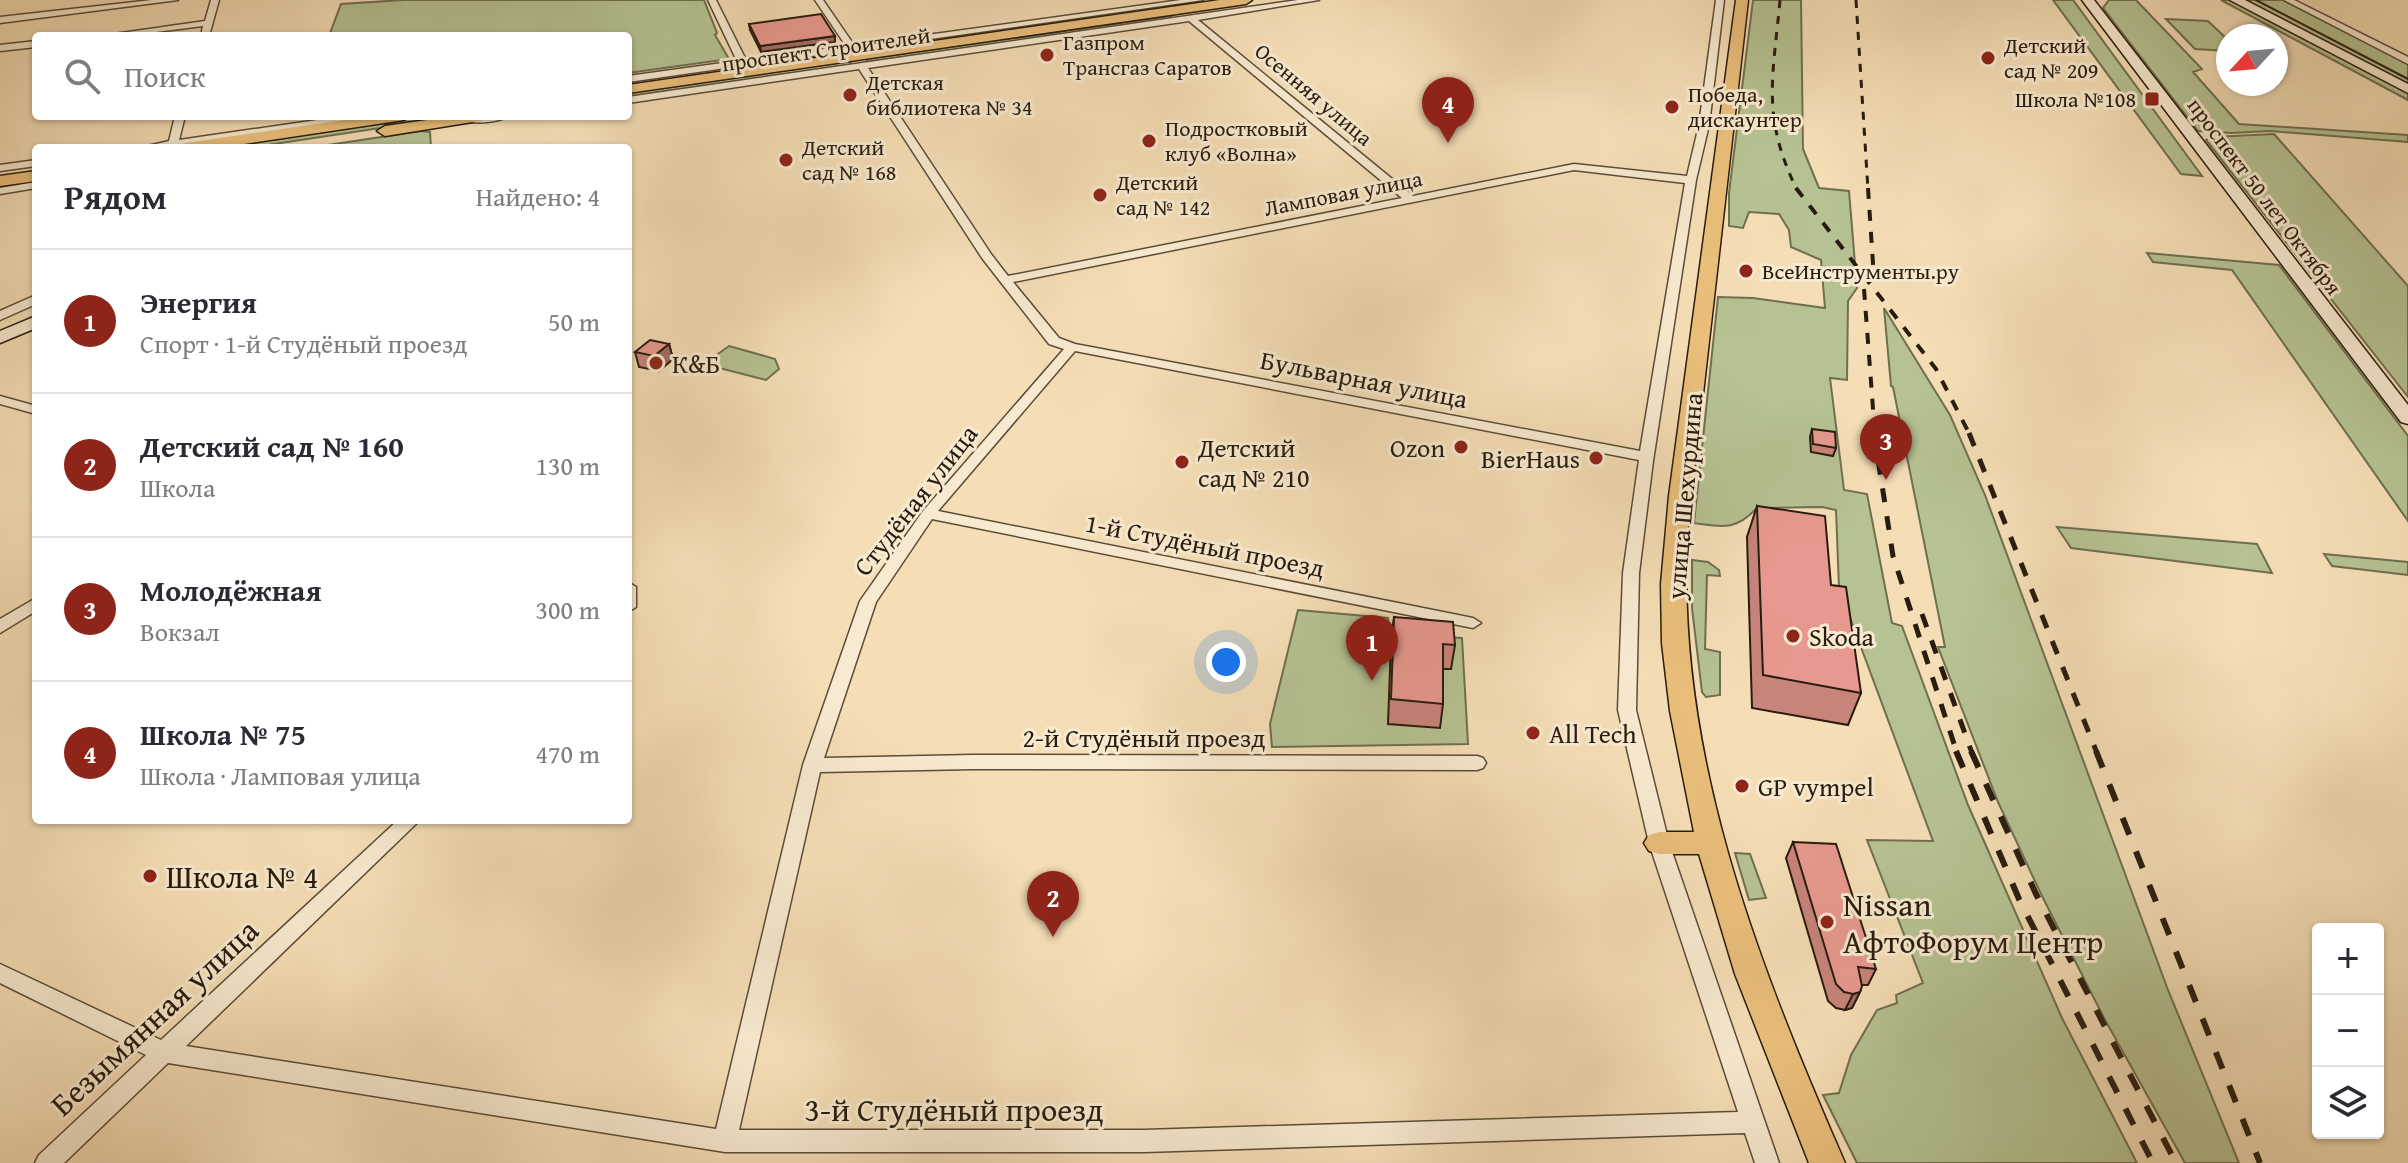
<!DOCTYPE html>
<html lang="ru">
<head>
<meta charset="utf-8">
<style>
  body { margin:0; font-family:"Gentium Book Plus",serif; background:#f7f7f7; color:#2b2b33 }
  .controls { position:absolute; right:24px; bottom:24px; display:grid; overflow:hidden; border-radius:8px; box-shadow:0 2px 6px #0004 }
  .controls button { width:72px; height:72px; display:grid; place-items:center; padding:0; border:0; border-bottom:2px solid #e1e1e2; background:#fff; color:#2b2b33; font:40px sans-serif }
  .compass { position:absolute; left:2216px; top:24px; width:72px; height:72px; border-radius:50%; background:#fff; box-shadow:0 2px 6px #0004; rotate:244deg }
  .you { position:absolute; left:1226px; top:662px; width:28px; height:28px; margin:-20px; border:6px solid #fff; border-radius:50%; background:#1a73e8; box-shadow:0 0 0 12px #1a73e833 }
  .badge { display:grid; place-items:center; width:52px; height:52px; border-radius:50%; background:#8f2418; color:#fff; font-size:26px; font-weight:700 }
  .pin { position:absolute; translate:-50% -66px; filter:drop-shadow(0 2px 4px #0008) }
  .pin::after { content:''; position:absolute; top:42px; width:28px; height:24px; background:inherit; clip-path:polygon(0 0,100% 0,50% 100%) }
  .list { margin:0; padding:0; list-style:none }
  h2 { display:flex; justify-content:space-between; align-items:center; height:104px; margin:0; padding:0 32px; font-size:34px }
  h2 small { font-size:26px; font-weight:400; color:#7c7c81 }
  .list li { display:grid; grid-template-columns:52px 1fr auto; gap:24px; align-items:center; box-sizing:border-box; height:144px; padding:0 32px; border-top:2px solid #e1e1e2 }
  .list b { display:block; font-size:30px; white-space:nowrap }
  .list p { margin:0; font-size:26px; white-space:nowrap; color:#7c7c81 }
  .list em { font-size:26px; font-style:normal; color:#7c7c81 }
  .icon { flex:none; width:44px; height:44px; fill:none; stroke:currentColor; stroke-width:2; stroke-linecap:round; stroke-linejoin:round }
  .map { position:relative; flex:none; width:2408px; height:1163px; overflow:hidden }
  .search { position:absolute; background:#fff; box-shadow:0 2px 6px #0004; left:32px; top:32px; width:600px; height:88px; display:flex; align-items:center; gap:20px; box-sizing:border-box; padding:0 28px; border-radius:8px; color:#7c7c81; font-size:30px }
  .panel { position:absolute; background:#fff; box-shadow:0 2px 6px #0004; left:32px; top:144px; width:600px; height:680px; border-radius:8px }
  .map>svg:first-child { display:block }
</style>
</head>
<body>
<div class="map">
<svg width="2408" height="1163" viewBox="0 0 2408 1163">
  <rect width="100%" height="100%" fill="#f5deb6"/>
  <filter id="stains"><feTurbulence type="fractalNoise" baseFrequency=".0025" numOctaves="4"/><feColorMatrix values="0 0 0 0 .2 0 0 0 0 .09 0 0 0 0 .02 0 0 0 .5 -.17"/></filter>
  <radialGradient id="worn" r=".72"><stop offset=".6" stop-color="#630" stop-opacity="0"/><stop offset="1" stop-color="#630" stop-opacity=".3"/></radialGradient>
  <path fill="#b6c292" stroke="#6f6f50" stroke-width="2" d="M403,0H704L717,33L715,35L729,59L628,73V36H329L341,4Z
    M1753,0H1801L1803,149L1819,188L1849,191L1857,288L1848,301L1847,380L1830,378L1844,490L1867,494L1892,623L1902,626L1968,805L2062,1018L2137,1163H1857L1823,1095L1839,1093L1851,1055L1877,1010L1897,1003L1896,995L1923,983L1867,840L1933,841L1839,588L1836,510L1822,507L1757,508C1735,531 1723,527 1694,523L1718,297L1753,298L1825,308L1821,260L1791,247L1789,230L1779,214L1749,212L1743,228L1729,226V193Z
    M2053,0H2073L2202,176L2181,174Z
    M2109,0H2136L2202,69L2193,72L2239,124L2408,135V142L2270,131L2231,133L2198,131L2103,8Z
    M2221,0H2233L2408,91V100Z
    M2241,0H2283L2408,63V87Z
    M1170,16L1174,19L868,62L866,59Z
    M2166,19L2208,21L2228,40V51L2195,49Z
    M850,61L852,65L628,98V93Z
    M418,116H460L247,148H199Z
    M421,131L430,132L431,148H308Z
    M2274,134L2408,286V397L2206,140L2212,137Z
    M2147,253L2279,265L2408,436V521L2232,270L2153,262Z
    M1884,308L1950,415L1985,495L2168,990L2239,1163H2185L2104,1018L2041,894L1998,802L1938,647H1945L1893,387L1891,386Z
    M729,346L775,359L779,369L766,380L704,364Z
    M2057,527L2257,544L2272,573L2071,548Z
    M2324,554L2408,562V575L2332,566Z
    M1692,560L1708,562L1719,570L1720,576L1707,575L1705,649L1720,652V695L1706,697L1702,692L1692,608Z
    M1298,610L1388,618L1390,634L1462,638L1468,744L1272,747L1270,724Z
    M1735,853L1750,854L1766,898L1749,900Z"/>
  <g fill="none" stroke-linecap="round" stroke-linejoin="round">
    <g stroke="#5b4c38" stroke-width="3">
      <path id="street" d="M152,0H178L0,23V17Z
        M211,0H219L209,36H201L203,26L125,36H100L205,21Z
        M708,0H716L746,60L846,46L815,0H823L854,45L1181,0H1203L628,82V76L737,61Z
        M1298,0H1319L1198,20L1413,196L1574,164L1687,176L1699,125L1716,0H1724L1709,125L1696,180L1653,461L1639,573L1636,710L1669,843L1779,1163H1755L1745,1133L1144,1152H725L168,1063L64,1163H35L39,1155L146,1055L0,983V964L161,1040L398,820H420L186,1046L716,1129L803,765L860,601L923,511L1064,349L1049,344L982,258L859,69L628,103V97ZM1189,21L1402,198L1008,276L991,254L868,68ZM1574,170L1685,183L1640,451L1075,344L1059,338L1013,282ZM1075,351L1639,460L1623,573L1618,710L1649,843L1738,1112L1144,1130H739L820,772L973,769L1477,770L1483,768L1486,763L1483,758L1477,756L973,755L824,758L876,602L932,519L1473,628L1481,623L1473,618L938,511Z
        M2284,0H2294L2408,57V64Z
        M36,41V47L0,51V45Z
        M175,116H185L179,140L345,116H371L366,119L177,148H139L169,141Z
        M479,116H509C499,122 475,125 465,120Z
        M36,160V166L0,171V165Z
        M36,182V188L0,194V188Z
        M36,295V304L0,320V311Z
        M0,396L36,406V414L0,404Z
        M628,582L636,587V607L628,612Z
        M36,598V611L0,633V619Z"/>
    </g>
    <g stroke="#281c0e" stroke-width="3">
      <path id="secondary" d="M2082,0H2094L2408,405V424L2401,422Z
        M2230,0H2245L2408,84V93Z
        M36,316V328L0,343V331Z"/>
    </g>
    <g stroke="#281c0e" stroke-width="3">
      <path id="primary" d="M1220,0H1252L1246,4L628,93V85Z
        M1736,0H1748L1688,525C1673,749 1757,962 1845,1163H1809L1735,974L1699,854H1659L1649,851L1644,843L1649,835L1659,832H1694L1670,711L1662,643L1661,584L1669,496Z
        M373,116H411L404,120L217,148H177L185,143Z
        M455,116H492L485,120L385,136L377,131L385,126Z
        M36,171V181L0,186V176Z"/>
    </g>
    <use href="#street" fill="#f8ead0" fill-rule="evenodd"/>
    <use href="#secondary" fill="#f8ead0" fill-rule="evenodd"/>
    <use href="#primary" fill="#eabf7b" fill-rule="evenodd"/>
    <path stroke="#281c0e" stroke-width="2" d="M2256,0L2408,79"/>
    <path stroke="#281c0e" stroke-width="3" stroke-dasharray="8 8" stroke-linecap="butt" d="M1780,0C1773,78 1761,116 1797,190
      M1856,0L1868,190"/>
    <path stroke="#281c0e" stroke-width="4" stroke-dasharray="11 11" stroke-linecap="butt" d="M1796,188L1936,369L1970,435
      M1868,188L1874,279
      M1864,289L1875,435"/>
    <path stroke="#281c0e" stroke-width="5" stroke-dasharray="14 14" stroke-linecap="butt" d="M1874,433L1893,556L1957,753
      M1969,433L2097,753
      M1922,614L1972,753"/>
    <path stroke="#281c0e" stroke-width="6" stroke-dasharray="18 18" stroke-linecap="butt" d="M1956,751L2019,899L2153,1163
      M1971,751L2036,894L2176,1163
      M2096,751L2260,1163"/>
  </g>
  <path fill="#c8847b" stroke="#281c0e" stroke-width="2" d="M749,24L835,42L761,52L750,30Z
    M669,344L673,359L659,371L639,367L635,352Z
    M1812,429L1836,448L1833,456L1811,452L1810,437Z
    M1757,506L1831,585L1861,693L1848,725L1752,708L1747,537Z
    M1394,617L1455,645L1451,669H1443V704L1440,728L1388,724L1391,641Z
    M1793,842L1876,969L1868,985H1862L1860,992L1852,1008L1845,1010L1836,1008L1828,1001L1786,858Z"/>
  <path fill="#a26b64" stroke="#281c0e" stroke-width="2" d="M835,36V42L761,52L760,46Z
    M669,344L673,359L659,371L654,356Z
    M1860,992L1852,1008L1845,1010L1853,994Z"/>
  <path fill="#e8998f" stroke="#281c0e" stroke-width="2" d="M821,14L835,36L760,46L749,24Z
    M650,340L669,344L654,356L635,352Z
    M1812,429L1835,432L1836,448L1813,444Z
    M1757,506L1825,516L1831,585L1846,587L1861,693L1763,675Z
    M1394,617L1453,622L1455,645L1443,644V704L1391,699Z
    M1793,842L1836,844L1876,969L1858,967L1862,986L1860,992L1853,994L1844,992L1836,984Z"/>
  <g fill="#8f2418" stroke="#f8ead0" stroke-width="3">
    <circle cx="1047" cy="55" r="8"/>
    <circle cx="1988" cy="58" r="8"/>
    <circle cx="850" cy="95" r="8"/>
    <rect x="2144" y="91" width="16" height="16" rx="4"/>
    <circle cx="1672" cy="107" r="8"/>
    <circle cx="1149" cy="141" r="8"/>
    <circle cx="786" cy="160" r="8"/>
    <circle cx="1100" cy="195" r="8"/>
    <circle cx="1746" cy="271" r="8"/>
    <circle cx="656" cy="363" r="8"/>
    <circle cx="1461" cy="447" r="8"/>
    <circle cx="1596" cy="458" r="8"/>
    <circle cx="1182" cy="462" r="8"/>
    <circle cx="1793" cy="636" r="8"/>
    <circle cx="1533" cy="733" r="8"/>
    <circle cx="1742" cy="786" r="8"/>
    <circle cx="150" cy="876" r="8"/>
    <circle cx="1827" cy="922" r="8"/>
  </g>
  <g text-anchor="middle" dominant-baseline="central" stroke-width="6" stroke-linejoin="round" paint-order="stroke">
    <g font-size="22" fill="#281c0e" stroke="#f8ead0" text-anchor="start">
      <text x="1063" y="42">Газпром<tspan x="1063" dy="25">Трансгаз Саратов</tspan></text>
      <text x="2004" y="45">Детский<tspan x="2004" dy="25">сад № 209</tspan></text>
      <text x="866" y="82">Детская<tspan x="866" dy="25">библиотека № 34</tspan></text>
      <text x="1688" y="94">Победа,<tspan x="1688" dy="25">дискаунтер</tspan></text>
      <text x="2136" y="99" text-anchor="end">Школа №108</text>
      <text x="1165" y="128">Подростковый<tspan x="1165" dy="25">клуб «Волна»</tspan></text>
      <text x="802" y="147">Детский<tspan x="802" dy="25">сад № 168</tspan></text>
      <text x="1116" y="182">Детский<tspan x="1116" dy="25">сад № 142</tspan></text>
      <text x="1762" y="271">ВсеИнструменты.ру</text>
    </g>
    <g font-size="22" fill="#281c0e" stroke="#f8ead0">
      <text transform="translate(826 49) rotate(-8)">проспект Строителей</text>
      <text transform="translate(1314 94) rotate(40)">Осенняя улица</text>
      <text transform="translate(1343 193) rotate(-11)">Ламповая улица</text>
      <text transform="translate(2265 196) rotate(53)">проспект 50 лет Октября</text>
    </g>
    <g font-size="26" fill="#281c0e" stroke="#f8ead0" text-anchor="start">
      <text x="672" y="363">К&amp;Б</text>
      <text x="1198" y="447">Детский<tspan x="1198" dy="30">сад № 210</tspan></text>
      <text x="1445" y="447" text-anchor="end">Ozon</text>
      <text x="1580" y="458" text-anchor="end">BierHaus</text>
      <text x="1809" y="636">Skoda</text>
      <text x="1549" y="733">All Tech</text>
      <text x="1758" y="786">GP vympel</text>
    </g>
    <g font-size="26" fill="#281c0e" stroke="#f8ead0">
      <text transform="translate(1364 379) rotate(11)">Бульварная улица</text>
      <text transform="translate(1684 496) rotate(-85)">улица Шехурдина</text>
      <text transform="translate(915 500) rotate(-52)">Студёная улица</text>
      <text transform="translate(1205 545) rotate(11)">1-й Студёный проезд</text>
      <text x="1144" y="737">2-й Студёный проезд</text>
    </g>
    <g font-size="32" fill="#281c0e" stroke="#f8ead0" text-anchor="start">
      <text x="166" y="876">Школа № 4</text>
      <text x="1843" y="904">Nissan<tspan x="1843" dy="37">АфтоФорум Центр</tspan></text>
    </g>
    <g font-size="32" fill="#281c0e" stroke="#f8ead0">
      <text transform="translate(154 1017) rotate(-43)">Безымянная улица</text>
      <text x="954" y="1109">3-й Студёный проезд</text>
    </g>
  </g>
  <rect width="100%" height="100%" filter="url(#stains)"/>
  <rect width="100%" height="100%" fill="url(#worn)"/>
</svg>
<div class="controls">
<button>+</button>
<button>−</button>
<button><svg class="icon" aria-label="layers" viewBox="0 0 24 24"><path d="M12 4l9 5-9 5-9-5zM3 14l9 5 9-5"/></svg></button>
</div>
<svg class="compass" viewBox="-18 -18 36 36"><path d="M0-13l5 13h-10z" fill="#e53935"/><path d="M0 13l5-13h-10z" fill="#7c7c81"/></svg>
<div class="you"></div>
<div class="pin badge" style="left:1372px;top:681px">1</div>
<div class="pin badge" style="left:1053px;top:937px">2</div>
<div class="pin badge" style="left:1886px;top:480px">3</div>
<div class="pin badge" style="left:1448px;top:143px">4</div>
<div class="search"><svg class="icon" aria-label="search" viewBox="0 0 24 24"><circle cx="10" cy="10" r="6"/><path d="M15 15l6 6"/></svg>Поиск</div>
<section class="panel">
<h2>Рядом<small>Найдено: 4</small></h2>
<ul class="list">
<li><span class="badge">1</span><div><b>Энергия</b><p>Спорт · 1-й Студёный проезд</p></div><em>50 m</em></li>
<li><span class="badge">2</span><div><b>Детский сад № 160</b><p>Школа</p></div><em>130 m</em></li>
<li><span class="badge">3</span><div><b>Молодёжная</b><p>Вокзал</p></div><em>300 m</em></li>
<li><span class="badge">4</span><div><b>Школа № 75</b><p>Школа · Ламповая улица</p></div><em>470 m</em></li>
</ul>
</section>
</div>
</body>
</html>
